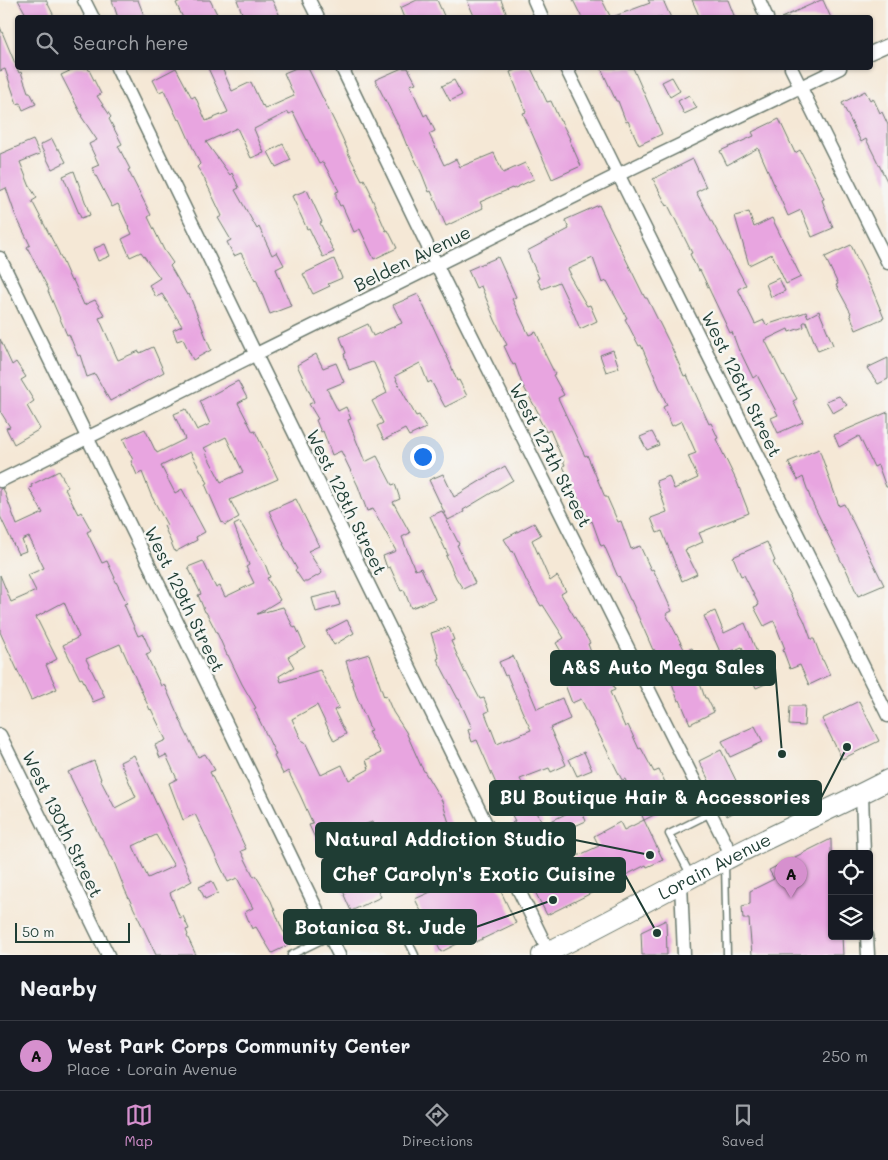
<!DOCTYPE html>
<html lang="en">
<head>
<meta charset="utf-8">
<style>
  body { margin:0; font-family:Mali,sans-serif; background:#242831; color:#f1f3f6 }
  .controls { position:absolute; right:15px; bottom:15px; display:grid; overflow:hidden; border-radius:5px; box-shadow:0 1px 4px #0004 }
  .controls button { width:45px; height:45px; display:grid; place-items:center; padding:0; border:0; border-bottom:1px solid #363941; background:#171b24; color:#f1f3f6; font:25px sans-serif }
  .scale { position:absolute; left:15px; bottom:12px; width:115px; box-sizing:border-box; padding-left:5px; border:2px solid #1f3d34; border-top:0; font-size:14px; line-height:18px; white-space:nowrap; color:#1f3d34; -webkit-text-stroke:4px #f6f6f2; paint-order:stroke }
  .you { position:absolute; left:422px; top:456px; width:18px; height:18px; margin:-12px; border:4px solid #fff; border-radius:50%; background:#1a73e8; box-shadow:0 0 0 8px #1a73e833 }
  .badge { display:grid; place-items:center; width:32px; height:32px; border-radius:50%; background:#d690ce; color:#111; font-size:16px; font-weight:700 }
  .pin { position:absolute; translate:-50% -41px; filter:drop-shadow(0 1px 2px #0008) }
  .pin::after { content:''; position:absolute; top:26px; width:18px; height:15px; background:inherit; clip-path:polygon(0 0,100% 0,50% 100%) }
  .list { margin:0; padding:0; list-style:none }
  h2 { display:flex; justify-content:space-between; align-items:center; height:65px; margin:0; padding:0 20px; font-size:21px }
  h2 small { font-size:16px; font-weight:400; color:#9ea1a6 }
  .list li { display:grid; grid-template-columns:32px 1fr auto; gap:15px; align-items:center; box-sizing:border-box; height:70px; padding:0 20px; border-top:1px solid #363941 }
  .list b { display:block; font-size:19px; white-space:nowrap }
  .list p { margin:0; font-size:16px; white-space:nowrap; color:#9ea1a6 }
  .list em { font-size:16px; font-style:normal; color:#9ea1a6 }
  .icon { flex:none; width:28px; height:28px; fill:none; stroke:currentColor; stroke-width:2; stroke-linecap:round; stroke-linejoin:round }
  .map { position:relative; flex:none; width:888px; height:955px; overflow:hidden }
  .search { position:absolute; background:#171b24; box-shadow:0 1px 4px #0004; left:15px; right:15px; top:15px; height:55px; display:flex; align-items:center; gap:12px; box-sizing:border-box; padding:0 18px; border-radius:5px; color:#9ea1a6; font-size:19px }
  .sheet { height:135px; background:#171b24 }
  nav { display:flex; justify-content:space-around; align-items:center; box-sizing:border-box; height:70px; border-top:1px solid #363941; background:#171b24; font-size:14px; color:#9ea1a6 }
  nav a { display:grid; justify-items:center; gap:2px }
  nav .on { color:#d690ce }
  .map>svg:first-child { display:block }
</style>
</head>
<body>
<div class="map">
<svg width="888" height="955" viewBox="0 0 888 955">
  <rect width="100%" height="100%" fill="#f6f6f2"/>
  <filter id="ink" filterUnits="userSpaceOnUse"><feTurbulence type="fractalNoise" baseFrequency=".02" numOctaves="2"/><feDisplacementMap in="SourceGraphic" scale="10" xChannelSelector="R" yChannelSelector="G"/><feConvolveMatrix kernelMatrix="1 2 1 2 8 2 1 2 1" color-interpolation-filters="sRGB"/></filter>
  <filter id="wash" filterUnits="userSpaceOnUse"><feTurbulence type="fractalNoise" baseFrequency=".0096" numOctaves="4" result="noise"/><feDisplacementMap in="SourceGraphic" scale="20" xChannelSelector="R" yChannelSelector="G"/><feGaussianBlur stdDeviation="1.12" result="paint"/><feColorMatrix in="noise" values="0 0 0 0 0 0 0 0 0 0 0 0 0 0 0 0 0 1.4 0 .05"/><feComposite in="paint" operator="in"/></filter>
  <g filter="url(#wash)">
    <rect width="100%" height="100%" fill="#f5e8d6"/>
    <g id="blocks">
      <path fill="#e8a5e0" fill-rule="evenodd" d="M18,0H46L55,18H28Z
        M112,0H138L145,18H118Z
        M183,0H210L219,18H183L176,3Z
        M237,0H272L281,18H244Z
        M417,0H437L445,18H404L400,8Z
        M467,0H501L508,18H475Z
        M573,0H602L611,18H582Z
        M648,0H663L671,18H615V16L650,3Z
        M692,0H728L735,18H700Z
        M821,0H823L831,18H781Z
        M0,27L19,73L21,72L28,92H30L36,104L23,110L20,103L17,104L5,69L0,71Z
        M76,68H88L101,94L97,96L111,117L109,119L122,144L118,146L130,169L128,170L151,215L148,217L164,250L173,263L170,266L187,295L189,294L211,350L193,360L183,339L177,341L173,330L182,326L162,294L156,297L149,285L160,278L141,252L130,257L122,239L132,234L118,204L112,207L92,168L99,165L89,144L97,140L81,116H82L61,75Z
        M176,68L192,98L195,96L206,121L228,112L208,68H222L232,91L251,82L262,106L263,105L265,109L294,96L284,73L296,68H308L342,137L348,151H347L362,180L364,179L371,193L370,194L386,231L388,230L397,248L374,259L360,229L354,232L342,205L340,206L336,197V192L339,191L323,162L319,164L293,112L289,114L288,112L254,129L264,153L251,158L237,128L206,142L230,175L232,173L239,188L235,190L257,229L259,227L272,255L277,252L284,265L276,269L291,306L270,314L256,279L255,280L241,253L234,256L227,242L231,240L218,218L222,216L203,176L197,167L200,164L180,119L178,120L164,90L159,92L153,80Z
        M402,68H408L416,83L410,85L424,116L427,114L435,131L429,134L444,165L456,159L460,167L494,153L503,173L525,163L534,179L513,189L512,188L480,202L483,208L446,226L431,191L429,192L422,174L408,145L407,146L401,131L375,80Z
        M521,68H531L547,102L551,101L560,121H561L570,139H569L581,166L552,179L523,113L526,112L510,72Z
        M601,68H633L662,134L639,145L628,121L626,122L618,101H616Z
        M672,77L680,91L670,97L662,82Z
        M454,80L462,95L450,101L442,86Z
        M865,91L870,100L873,98L880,113L882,112L888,125V183L866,139L861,142L842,103Z
        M689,95L697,108L684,114L678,101Z
        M779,119L795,153L800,150L813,175L824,199L822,200L833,228L812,237L801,210L788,216L758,148L727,165L720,151L754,136L752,132Z
        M52,139L57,149H59L66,162L52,169L40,145Z
        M33,140L40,154L20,162L30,187L37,198L32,201L58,251L71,281L73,280L84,305L95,300L105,316L99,318L118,360L139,351L140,353L153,347L164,372L110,401L95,374L87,377L80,355L78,356L69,334L67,335L48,291L49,290L27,247L30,245L15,214L6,188L0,191V154Z
        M283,144L291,160L276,167L268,152Z
        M693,159L706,187L696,192L746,285L738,289L755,324L764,320L766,325L806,312L808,317L819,311L833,345L818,351L806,321L803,323L804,327L789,332L788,329L765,340L783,376L784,375L797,399L793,401L803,422L778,433L771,418L778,415L757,375L753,378L740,351H739L732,332L730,333L700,270L698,271L690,254L692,253L668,205L667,206L653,179Z
        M74,171L90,215L81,218L63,176Z
        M307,190L322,222L320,223L334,252L323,257L309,228L307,229L292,196Z
        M599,205L645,298H647L671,346L684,376L687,375L709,424L711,423L718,438L716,439L737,482L749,513L699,533L703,542L685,550L697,574L682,581L662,531L657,533L651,518L667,512L656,481L669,476L674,489L698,478L688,456L696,453L682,421L672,426L663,407L667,405L641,345L639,346L625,319L627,318L607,281L602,283L593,258L568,269L571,275H569L587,306L590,305L597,321L580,329L573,312L559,282L542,289L537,279L539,278L527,251L569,229L565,220Z
        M749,212L754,227L772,218L801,277L786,284L772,254L749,265L735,216Z
        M105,244L110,256L98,261L93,249Z
        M851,245L858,261L872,289L884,318L856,330L850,314L851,313L836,285L838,284L825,257Z
        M498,257L516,297L512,299L529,335L536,332L544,350H543L555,374L553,375L564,395L558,398L585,456L587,455L605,497H607L618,522L621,521L631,549L640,546L651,570L653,569L672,611L666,614L685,651L692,648L697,658L692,660L705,698H707L714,712L690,724L680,700L678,701L668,671L665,672L654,649L653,650L631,600H630L619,576L618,577L604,545L601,546L592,521L590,522L570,482L563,466L565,465L550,430L546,432L537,415L539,414L522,384L515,364L513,365L504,346L507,345L495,320L481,286L476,288L468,270Z
        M334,259L342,278L328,284L330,286L313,294L303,274Z
        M779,278L785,291L771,297L766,284Z
        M418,294L450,363L457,381L459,380L467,396L445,407L431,381L428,383L420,363L395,376L397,380H396L416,416L419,415L426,428L409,436L405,429L384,440L377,426L383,423L372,401L387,393L374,363L372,362L349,370L344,354L346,353L340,337L368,324L373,336L402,323L393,305Z
        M0,339L12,365L16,362L26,377L21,380L34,401L27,406L40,429L14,444L6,428L10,427L0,411Z
        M613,350L619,368L606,372L600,355Z
        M316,354L323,368L336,363L344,382L327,389L338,411L346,407L351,419L348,420L365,462L377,456L392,485L395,484L400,499L393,502L410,533L402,537L415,570L421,568L435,599L411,608L404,590L401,591L390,567L387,568L383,556L396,551L373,509L367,511L358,486L341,451L332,455L323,431L321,432L316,420L318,419L309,404L314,402L297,365Z
        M888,358V379L878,384L867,368Z
        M238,381L247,398L238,403L253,432L255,431L278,479L230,500L239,517L225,525L223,522L222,523L205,484L208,483L190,452L161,466L175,493L182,489L205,532L196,537L197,540L175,552L164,526L167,525L151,495L142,472L137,475L131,461L133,460L123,439L145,429L155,450H156L157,453L185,439L174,414L186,409L197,430L210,424L200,401ZM226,437L243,472L221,482L206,453L207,452L204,448Z
        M839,396L847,405L833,413L826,401Z
        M888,412V487H886L878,465L874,467L859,436L839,447L834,435Z
        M652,432L659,445L647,450L640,437Z
        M819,449L839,506L844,504L884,585L858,596L845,567H844L811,500L803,477L798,480L788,462Z
        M505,466L513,480L463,510L464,512L448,520L429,480L443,474L454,497Z
        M59,471L68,487L65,489L78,514L81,512L91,530L87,532L102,563L107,561L115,578H114L127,603L124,604L138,636L143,634L151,652L146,654L161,686L164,684L183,726V727L198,757L205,754L215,770L210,772L246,849L241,851L254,877L256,876L271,901L282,929L291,944L272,953L256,927L252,929L245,912L253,908L237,878L228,882L195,814L183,820L169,783L177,779L166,755L160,758L155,745L166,740L151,709L150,710L120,644L86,659L105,697L93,702L82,678L80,679L63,645L79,637L64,602L36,617L57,659L46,665L57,689L31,700L0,632V575L11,602L36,591L28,575L44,568L29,537L22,540L26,551L18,554L0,516V489L3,488L17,525L43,513L29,488L32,487L31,485Z
        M296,499L319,546L308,551L322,573L307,582H303L295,570L297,569L283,544H284L269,511Z
        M442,511L459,544L457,545L475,583L463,589L456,578L446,556L448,555L430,516Z
        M240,522L265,564L270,577L267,578L280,600L257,614L283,607L294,628L296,627L305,647L288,657L294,667L279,676L281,682L320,670L339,708L334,710L346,734L334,741L317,705L292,719L303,743L305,742L321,775L342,765L349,780L369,769L366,760L381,753L368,732L371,731L356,695L346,661L369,654L384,697L386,696L393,712L406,732L421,766L442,801L450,826L463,852L469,854L473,861L484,856L516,923L476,942L473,936L441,952L415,899L435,890L432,884L448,876L437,851L409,864L411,868L397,873L372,822L342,833L351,854H349L365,885L374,881L381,897L351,911L344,895H345L328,863L327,864L309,825L313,824L300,795L288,771L283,774L274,756L276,755L254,709L256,708L242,684L228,655H227L218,635L206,612H205L198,595L201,594L188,567L203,561L216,588L220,586L225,597L254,583L246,567L249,565L234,525Z
        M534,523L541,535L532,540L550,581L557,576L566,591L561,594L590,643L588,644L599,674L606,671L615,690L610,692L625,727L628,725L639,749L641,748L654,772L659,770L676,804L644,820L625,779L622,780L581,699L572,703L557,664L566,660L556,643L564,638L543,605L541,606L527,582L513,551L512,552L504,539Z
        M767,542L775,561L773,562L804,620L811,639H814L822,660H823L830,675L809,685L800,665L790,669L783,650L785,649L774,621L764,626L754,607L759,605L744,575L741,576L733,557Z
        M336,592L340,605L316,612L312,598Z
        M715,611L724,633L745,623L762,665L770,682L756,688L749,671L752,669L742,647L732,651L736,661L726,665L704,616Z
        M347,620L354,633L334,645L326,631Z
        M449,627L454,640L451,641L465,673L466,672L480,699L484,698L489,711L485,713L497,744L531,730L522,711L507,675L505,676L499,662L513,656L524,681L525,680L537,709L562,698L570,719L550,728L566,765L551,772L549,768L520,779L543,824L519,836L512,823L515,821L497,786L477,740L472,742L468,730L472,728L459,699H458L437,659L439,658L431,633Z
        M859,701L879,741L842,759L822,719Z
        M790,706H805L804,726L789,725Z
        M755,726L763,742L730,757L722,741Z
        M721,750L748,805L727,816L699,761Z
        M584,752L592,770L577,776L569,759Z
        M134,755L192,881L170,893L180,918L183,916L189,929L186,930L188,935L187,936L196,955H156L125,890L112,857H111L101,837H100L68,772L94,761L101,779H100L115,808L136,797L120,762ZM156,835L174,866L148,878L133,846Z
        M580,807L586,821L555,835L549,822Z
        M644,820L663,860L647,867L646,865L624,876V877L547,915L529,880L549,869L544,859L557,852L562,863L599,846L594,836L620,822L624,830Z
        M831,839L832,936H842L843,955H752L749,919H743L742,906L750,904V891L774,879L769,870Z
        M212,881L218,893L205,899L199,887Z
        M666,920L667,955H642L641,932Z"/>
    </g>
  </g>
  <g filter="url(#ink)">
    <use href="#blocks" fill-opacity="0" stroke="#6a796d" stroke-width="1"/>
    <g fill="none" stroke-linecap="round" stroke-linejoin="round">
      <g stroke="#6a796d" stroke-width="9">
        <path id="service" d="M725,864L727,955
          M691,876L669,834L711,813
          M368,930L396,916L415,955
          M291,955L330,936"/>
      </g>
      <g stroke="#6a796d" stroke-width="15">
        <path id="minor" d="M84,0L93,18
          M309,0L318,18
          M534,0L542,18
          M759,0L767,18
          M870,53L888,45
          M117,68L256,355L549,952
          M342,68L443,278L732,856
          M566,68L625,188L888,716
          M791,68L888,263
          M0,258L339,955
          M0,481L632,168L840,68
          M0,735L108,955
          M862,794L864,854
          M681,883L684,955
          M867,936L868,955"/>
      </g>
      <g stroke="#6a796d" stroke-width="22">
        <g id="primary">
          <path id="s1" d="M542,955C605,925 665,890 727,859C780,831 835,808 888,780"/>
        </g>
      </g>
      <use href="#service" stroke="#fff" stroke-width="6"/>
      <use href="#minor" stroke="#fff" stroke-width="12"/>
      <use href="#primary" stroke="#fff" stroke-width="20"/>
    </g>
  </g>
  <g text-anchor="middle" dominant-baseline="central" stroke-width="5" stroke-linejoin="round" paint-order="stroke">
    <g font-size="18" fill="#1f3d34" stroke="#f6f6f2">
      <text transform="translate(412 258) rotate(-26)">Belden Avenue</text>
      <text transform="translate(742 384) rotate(64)">West 126th Street</text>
      <text transform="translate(551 455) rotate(63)">West 127th Street</text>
      <text transform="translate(347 502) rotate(64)">West 128th Street</text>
      <text transform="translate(185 599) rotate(64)">West 129th Street</text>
      <text transform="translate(63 824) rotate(64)">West 130th Street</text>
      <text stroke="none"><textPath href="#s1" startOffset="194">Lorain Avenue</textPath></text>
    </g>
  </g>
  <path fill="none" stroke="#1f3d34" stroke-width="2" d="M782 754L775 668M847 747L821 798M650 855L575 840M657 933L625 875M553 900L476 927"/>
  <g fill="#1f3d34" stroke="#f6f6f2" stroke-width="2">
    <circle cx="782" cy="754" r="5"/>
    <circle cx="847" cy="747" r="5"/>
    <circle cx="650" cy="855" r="5"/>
    <circle cx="657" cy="933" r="5"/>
    <circle cx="553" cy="900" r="5"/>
  </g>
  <g fill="#1f3d34" stroke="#1f3d34" stroke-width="2">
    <rect x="551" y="651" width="224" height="34" rx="5"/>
    <rect x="490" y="781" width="331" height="34" rx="5"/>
    <rect x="316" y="823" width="259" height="34" rx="5"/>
    <rect x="322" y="858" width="303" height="34" rx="5"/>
    <rect x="284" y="910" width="192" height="34" rx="5"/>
  </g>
  <g font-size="19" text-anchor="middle" font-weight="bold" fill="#fff">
    <text x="663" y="674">A&amp;S Auto Mega Sales</text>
    <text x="655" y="804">BU Boutique Hair &amp; Accessories</text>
    <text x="445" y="846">Natural Addiction Studio</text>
    <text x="474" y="881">Chef Carolyn's Exotic Cuisine</text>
    <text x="380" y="934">Botanica St. Jude</text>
  </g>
</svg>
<div class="controls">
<button><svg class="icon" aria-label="locate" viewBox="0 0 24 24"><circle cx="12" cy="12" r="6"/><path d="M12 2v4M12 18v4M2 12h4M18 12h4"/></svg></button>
<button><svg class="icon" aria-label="layers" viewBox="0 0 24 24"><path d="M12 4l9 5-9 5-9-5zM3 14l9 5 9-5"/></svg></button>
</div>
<div class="scale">50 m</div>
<div class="you"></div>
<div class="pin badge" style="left:791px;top:898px">A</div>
<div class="search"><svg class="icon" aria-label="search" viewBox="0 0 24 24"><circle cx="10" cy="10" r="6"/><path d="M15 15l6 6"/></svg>Search here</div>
</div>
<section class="sheet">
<h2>Nearby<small></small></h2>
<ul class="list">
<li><span class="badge">A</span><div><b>West Park Corps Community Center</b><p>Place · Lorain Avenue</p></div><em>250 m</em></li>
</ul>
</section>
<nav>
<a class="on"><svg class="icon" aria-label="map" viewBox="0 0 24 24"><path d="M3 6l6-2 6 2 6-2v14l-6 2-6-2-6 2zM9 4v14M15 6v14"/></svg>Map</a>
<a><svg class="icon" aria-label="directions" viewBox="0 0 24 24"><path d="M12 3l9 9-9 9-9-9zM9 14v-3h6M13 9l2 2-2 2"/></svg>Directions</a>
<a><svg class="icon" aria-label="saved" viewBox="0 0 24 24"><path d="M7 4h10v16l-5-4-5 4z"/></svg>Saved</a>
</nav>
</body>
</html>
